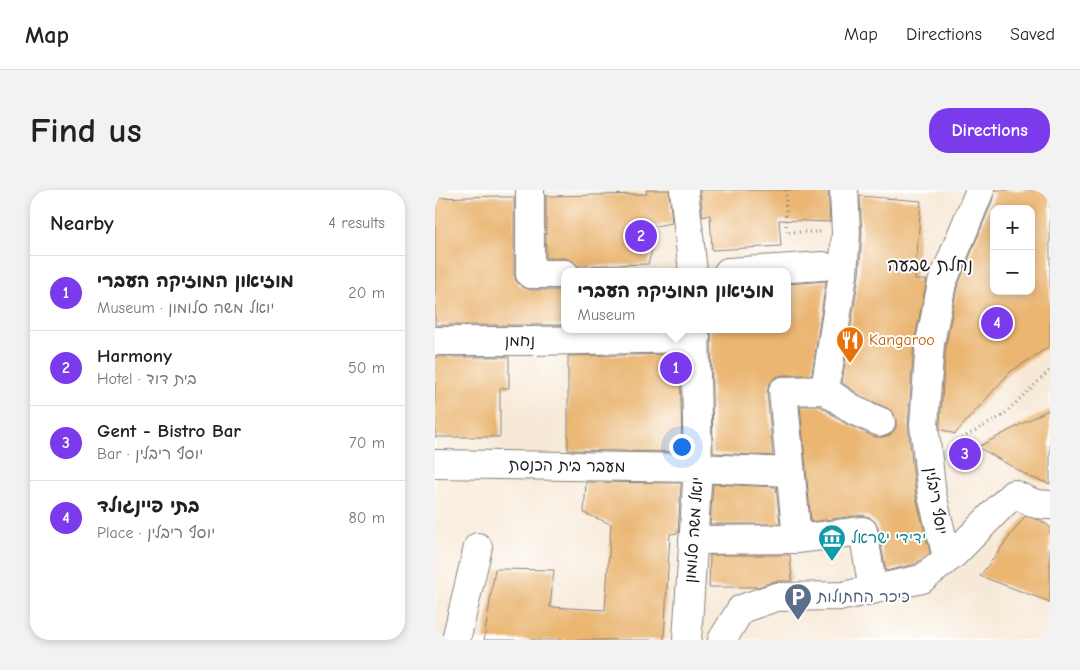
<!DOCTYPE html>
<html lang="en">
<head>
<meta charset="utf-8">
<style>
  body { margin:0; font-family:"Comic Neue","Playpen Sans Hebrew",sans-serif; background:#f2f2f2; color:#222 }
  .controls { position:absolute; right:15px; top:15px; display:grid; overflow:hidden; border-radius:10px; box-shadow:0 2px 8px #0003 }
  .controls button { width:45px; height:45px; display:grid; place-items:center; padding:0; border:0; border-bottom:1px solid #e0e0e0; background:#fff; color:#222; font:25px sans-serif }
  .you { position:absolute; left:246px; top:256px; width:18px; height:18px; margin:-12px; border:4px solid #fff; border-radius:50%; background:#1a73e8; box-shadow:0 0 0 8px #1a73e833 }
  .badge { display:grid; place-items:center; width:32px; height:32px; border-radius:50%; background:#7c3aed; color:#fff; font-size:16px; font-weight:700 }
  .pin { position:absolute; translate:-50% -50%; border:2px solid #fff; box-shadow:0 1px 5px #0006 }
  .popup { position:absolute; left:126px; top:78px; width:230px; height:65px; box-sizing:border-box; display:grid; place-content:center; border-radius:10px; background:#fff; filter:drop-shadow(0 1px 4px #0005); font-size:16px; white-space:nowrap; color:#767676 }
  .popup b { font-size:19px; color:#222 }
  .popup::after { content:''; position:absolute; left:50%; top:100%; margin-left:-10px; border:10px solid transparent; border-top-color:#fff }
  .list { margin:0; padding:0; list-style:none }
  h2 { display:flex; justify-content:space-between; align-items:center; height:65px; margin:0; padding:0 20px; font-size:21px }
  h2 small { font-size:16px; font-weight:400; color:#767676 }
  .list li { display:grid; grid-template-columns:32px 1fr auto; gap:15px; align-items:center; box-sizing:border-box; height:75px; padding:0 20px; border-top:1px solid #e0e0e0 }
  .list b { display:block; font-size:19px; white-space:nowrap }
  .list p { margin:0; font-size:16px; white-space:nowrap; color:#767676 }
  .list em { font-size:16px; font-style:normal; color:#767676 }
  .map { position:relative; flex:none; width:615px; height:450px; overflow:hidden; border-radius:20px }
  header { display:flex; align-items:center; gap:30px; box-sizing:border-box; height:70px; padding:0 25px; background:#fff; border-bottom:1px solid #e0e0e0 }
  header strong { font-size:24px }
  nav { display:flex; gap:28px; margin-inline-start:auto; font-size:18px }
  .intro { display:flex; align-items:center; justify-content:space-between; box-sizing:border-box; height:120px; padding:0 30px }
  h1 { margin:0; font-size:35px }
  .button { padding:12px 22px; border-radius:20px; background:#7c3aed; color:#fff; font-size:18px; font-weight:700 }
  main { display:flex; gap:30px; padding:0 30px }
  aside { flex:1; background:#fff; border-radius:20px; box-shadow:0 2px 8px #0003 }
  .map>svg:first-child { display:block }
</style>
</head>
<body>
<header>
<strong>Map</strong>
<nav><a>Map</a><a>Directions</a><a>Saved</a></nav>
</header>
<div class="intro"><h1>Find us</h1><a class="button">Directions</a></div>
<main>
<aside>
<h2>Nearby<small>4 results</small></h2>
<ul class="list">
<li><span class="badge">1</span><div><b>מוזיאון המוזיקה העברי</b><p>Museum · יואל משה סלומון</p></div><em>20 m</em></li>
<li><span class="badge">2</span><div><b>Harmony</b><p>Hotel · בית דוד</p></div><em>50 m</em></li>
<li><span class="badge">3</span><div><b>Gent - Bistro Bar</b><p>Bar · יוסף ריבלין</p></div><em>70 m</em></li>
<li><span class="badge">4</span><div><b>בתי פיינגולד</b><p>Place · יוסף ריבלין</p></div><em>80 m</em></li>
</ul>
</aside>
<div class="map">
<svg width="615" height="450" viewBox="0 0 615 450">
  <rect width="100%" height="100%" fill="#fff"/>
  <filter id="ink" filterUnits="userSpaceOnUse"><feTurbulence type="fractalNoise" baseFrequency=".02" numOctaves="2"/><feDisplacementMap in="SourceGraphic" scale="10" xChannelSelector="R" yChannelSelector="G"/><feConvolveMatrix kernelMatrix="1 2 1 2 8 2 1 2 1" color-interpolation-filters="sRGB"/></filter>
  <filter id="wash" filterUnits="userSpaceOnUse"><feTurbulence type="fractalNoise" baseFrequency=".0096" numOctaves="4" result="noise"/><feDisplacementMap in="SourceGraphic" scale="20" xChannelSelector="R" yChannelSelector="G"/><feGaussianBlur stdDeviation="1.12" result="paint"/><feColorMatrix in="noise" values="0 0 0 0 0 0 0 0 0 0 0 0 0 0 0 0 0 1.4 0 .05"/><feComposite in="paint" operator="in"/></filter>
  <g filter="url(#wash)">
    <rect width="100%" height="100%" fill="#f7e9d7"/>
    <g id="blocks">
      <path fill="#eab672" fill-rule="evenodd" d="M211,0H234L237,33L215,37L217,60L213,74L143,76L138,71L130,68H111V6L212,4Z
        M265,0H393L395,32L344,30L346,56L277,60L275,25L268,27Z
        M560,0H615V156L575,182L520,244L505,239V234L511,155L522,98L559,6ZM559,19H596V101H559Z
        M64,6V7H79V84L81,91L87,97L95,100H130V135H0V8Z
        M425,6L486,11L480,90H492L479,152L473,236L481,307L495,363L480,374L451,381L443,338L440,332L434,327L426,325L376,332L365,216H385L411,234L440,247H448L455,245L461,238V230L458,222L452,218L428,207L407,193L424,85L427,44Z
        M391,91L377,185H347L339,188L334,195L332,202L338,266L278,263L276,139H352V94Z
        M245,164L247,262L133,260V166Z
        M0,167H74V198H65V247H0Z
        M615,219V294L595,287L543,257Z
        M151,292L246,293L243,343L235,344L229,450H49L60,379L119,380L115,417L170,420L176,334L149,323Z
        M278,294L341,297L345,334H275Z
        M590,326L605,330L615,337V412L545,386Z
        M275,365H355L357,391H340L323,397H274Z"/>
    </g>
  </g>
  <g filter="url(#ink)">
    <use href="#blocks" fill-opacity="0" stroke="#8a827a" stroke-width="1"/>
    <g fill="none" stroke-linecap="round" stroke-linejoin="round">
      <g stroke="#8a827a" stroke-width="30">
        <path id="minor" d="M95,0V84H130
          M249,0L258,82
          M409,0L411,43L408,84L390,200L420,221L446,232
          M293,82L388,76
          M0,151H93L261,148
          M390,200L348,201L362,349L428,341L438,400
          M0,274L263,278L355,282
          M258,350L362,349
          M519,364L510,359L497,305L489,234L495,153L507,93L545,0
          M21,450L43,357
          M252,450L263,278L260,139
          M287,450L306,419L341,407L408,406L487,389L519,364L578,304L601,314L615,315"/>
      </g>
      <path stroke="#8a827a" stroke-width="3" stroke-dasharray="1 4" stroke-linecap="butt" d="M351,0V42H385
        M518,253L567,226L615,180"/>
      <use href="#minor" stroke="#fff" stroke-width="28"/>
    </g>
  </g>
  <defs>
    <g id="restaurant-pin" transform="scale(1.4375)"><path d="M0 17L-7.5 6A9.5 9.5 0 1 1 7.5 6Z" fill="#e8710a" stroke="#fff"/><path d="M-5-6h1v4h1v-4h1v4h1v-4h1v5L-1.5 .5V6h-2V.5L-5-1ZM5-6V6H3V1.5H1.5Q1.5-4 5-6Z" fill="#fff"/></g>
    <g id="museum-pin" transform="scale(1.4375)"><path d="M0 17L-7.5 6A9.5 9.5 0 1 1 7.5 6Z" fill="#0f9aa8" stroke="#fff"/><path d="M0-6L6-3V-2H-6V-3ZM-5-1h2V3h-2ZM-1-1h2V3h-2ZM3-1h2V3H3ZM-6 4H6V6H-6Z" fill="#fff"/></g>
    <g id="parking-pin" transform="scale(1.4375)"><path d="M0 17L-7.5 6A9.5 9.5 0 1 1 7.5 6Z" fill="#5c6f8a" stroke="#fff"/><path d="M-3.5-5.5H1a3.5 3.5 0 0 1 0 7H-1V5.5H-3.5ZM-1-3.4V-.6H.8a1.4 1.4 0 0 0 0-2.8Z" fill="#fff"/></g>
  </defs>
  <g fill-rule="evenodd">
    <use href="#restaurant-pin" x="415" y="150"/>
    <use href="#museum-pin" x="397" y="348"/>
    <use href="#parking-pin" x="363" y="407"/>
  </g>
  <g text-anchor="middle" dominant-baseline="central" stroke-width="4" stroke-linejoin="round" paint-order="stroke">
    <g font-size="16" fill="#c56008" stroke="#fff" text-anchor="start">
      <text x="434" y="150">Kangaroo</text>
    </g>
    <g font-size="16" fill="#1c1c1c" stroke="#fff">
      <text x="85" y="151">נחמן</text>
      <text transform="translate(132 276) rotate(1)">מעבר בית הכנסת</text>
      <text transform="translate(501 311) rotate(80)">יוסף ריבלין</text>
      <text transform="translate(259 340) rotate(-86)">יואל משה סלומון</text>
    </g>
    <g font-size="16" fill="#0d838f" stroke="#fff" text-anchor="start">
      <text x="416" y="348">ידידי ישראל</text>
    </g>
    <g font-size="16" fill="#4e5e75" stroke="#fff" text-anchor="start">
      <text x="382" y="407">כיכר החתולות</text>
    </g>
    <g font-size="18" fill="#1c1c1c" stroke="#fff">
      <text x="495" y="75">נחלת שבעה</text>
    </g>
  </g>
</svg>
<div class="controls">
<button>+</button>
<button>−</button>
</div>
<div class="you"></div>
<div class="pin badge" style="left:241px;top:178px">1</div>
<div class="popup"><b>מוזיאון המוזיקה העברי</b>Museum</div>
<div class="pin badge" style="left:206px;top:46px">2</div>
<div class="pin badge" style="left:530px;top:264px">3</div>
<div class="pin badge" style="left:562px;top:133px">4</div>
</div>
</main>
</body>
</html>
